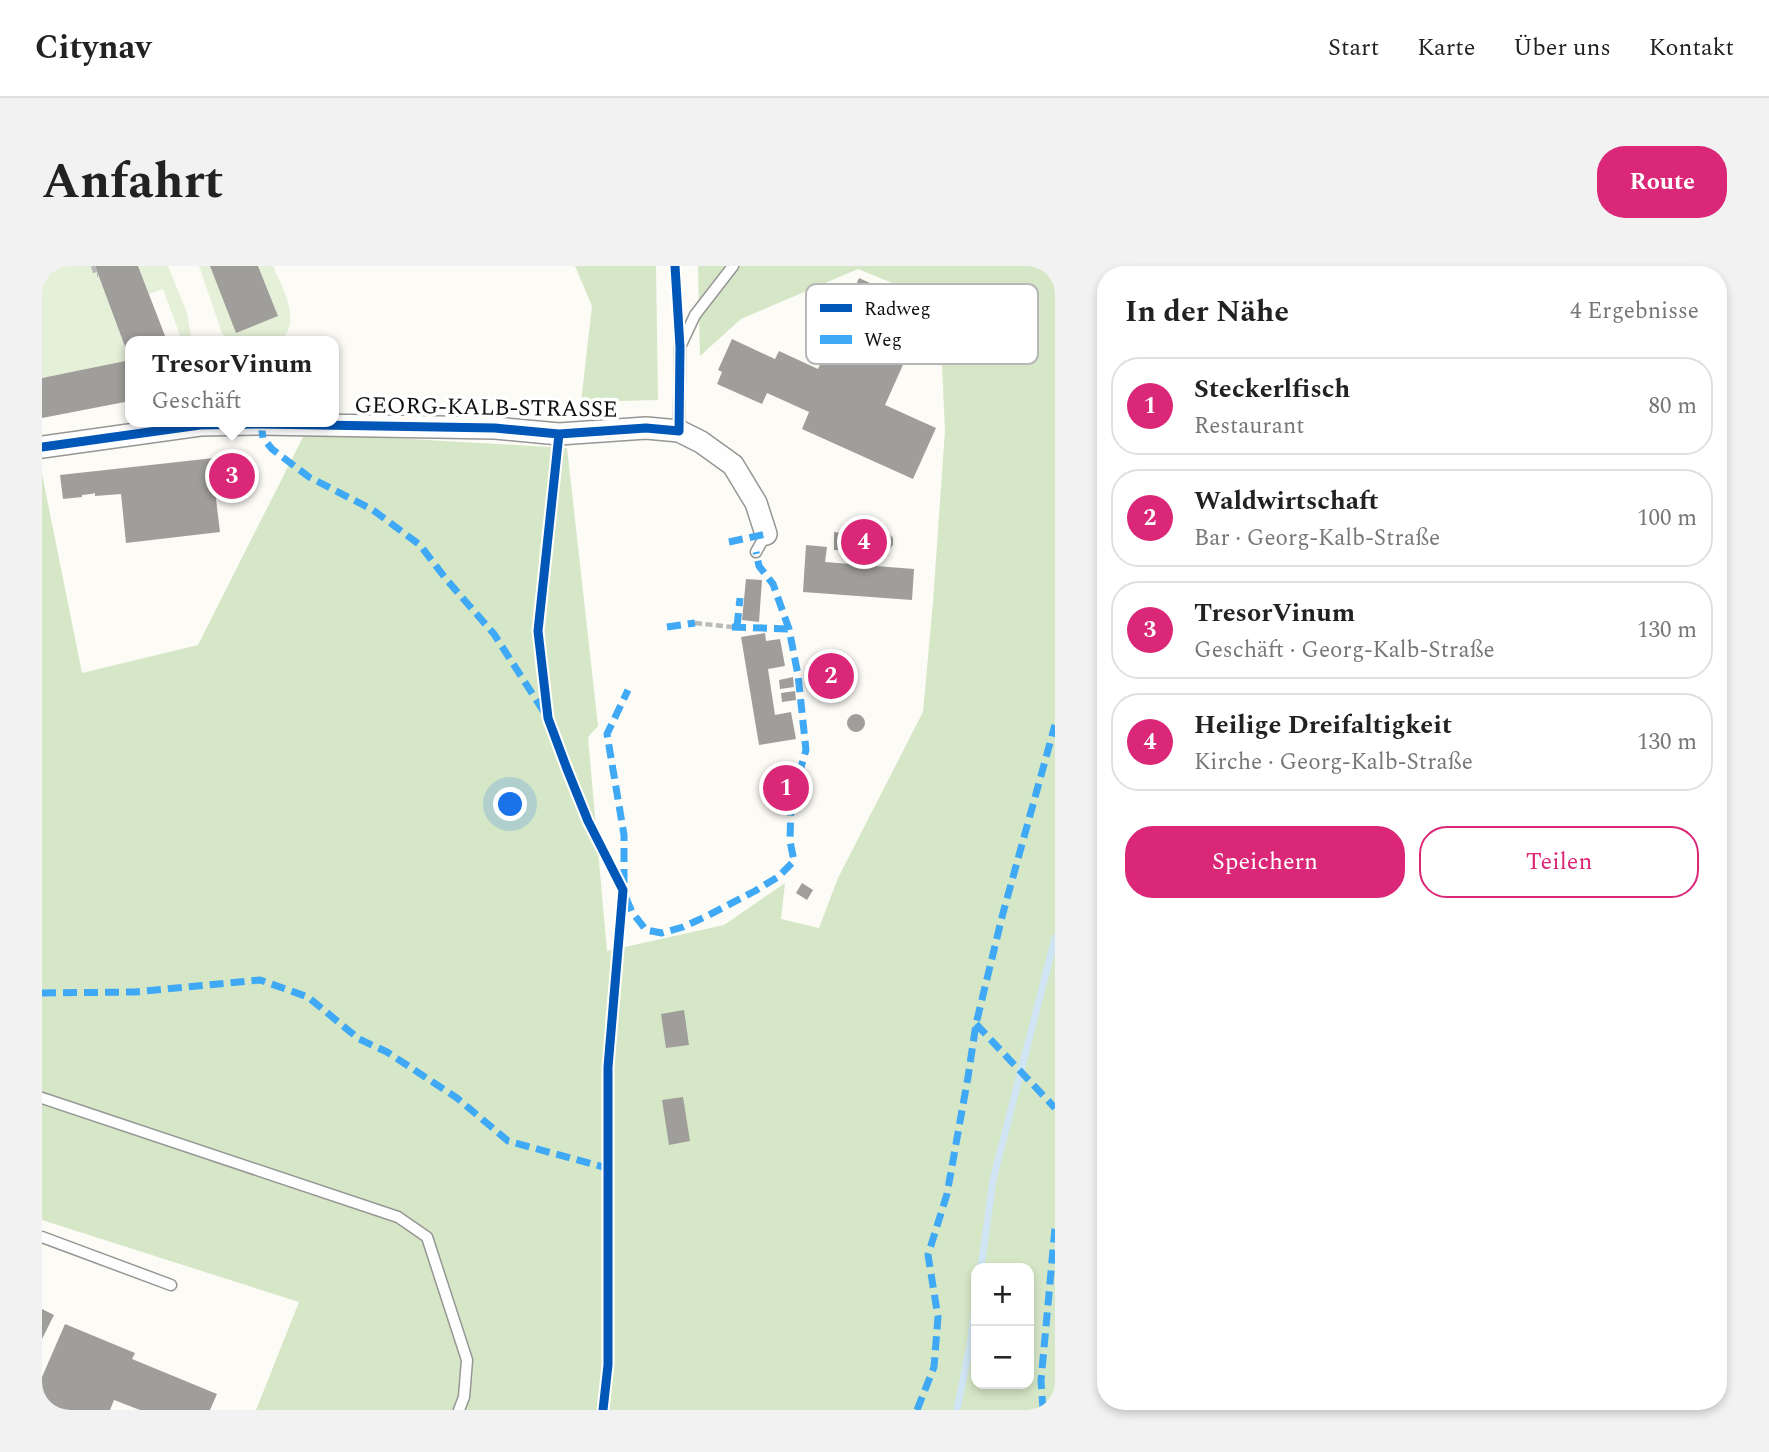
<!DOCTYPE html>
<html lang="de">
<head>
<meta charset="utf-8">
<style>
  body { margin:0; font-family:Spectral,serif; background:#f2f2f2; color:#222 }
  .controls { position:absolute; right:21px; bottom:21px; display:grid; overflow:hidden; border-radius:14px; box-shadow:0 4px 10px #0003 }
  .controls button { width:63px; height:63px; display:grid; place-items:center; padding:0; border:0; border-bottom:2px solid #e0e0e0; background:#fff; color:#222; font:35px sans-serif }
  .you { position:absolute; left:469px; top:539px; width:24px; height:24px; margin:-18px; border:5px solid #fff; border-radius:50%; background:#1a73e8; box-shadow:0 0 0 10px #1a73e833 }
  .badge { display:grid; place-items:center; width:46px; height:46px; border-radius:50%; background:#db2777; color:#fff; font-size:23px; font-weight:700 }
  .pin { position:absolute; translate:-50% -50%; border:4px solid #fff; box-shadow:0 2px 7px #0006 }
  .popup { position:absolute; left:83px; top:70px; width:214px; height:91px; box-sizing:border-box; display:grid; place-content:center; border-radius:14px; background:#fff; filter:drop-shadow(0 2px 5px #0005); font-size:23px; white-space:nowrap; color:#767676 }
  .popup b { font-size:26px; color:#222 }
  .popup::after { content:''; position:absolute; left:50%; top:100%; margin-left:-14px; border:14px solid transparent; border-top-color:#fff }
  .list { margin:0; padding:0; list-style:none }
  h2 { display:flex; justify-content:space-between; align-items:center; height:91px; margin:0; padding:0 28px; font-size:30px }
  h2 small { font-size:23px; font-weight:400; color:#767676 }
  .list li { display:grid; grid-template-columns:46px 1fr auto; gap:21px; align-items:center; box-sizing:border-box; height:98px; margin:0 14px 14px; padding:0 14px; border:2px solid #e0e0e0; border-radius:28px }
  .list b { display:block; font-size:26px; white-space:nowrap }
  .list p { margin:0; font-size:23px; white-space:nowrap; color:#767676 }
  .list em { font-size:23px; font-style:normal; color:#767676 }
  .actions { display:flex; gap:14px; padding:21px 28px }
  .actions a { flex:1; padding:16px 0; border:2px solid #db2777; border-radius:28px; text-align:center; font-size:24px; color:#db2777 }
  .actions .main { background:#db2777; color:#fff }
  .map { position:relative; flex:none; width:1013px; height:1144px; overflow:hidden; border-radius:28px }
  header { display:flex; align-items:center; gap:42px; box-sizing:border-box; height:98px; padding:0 35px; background:#fff; border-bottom:2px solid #e0e0e0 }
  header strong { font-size:33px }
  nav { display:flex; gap:38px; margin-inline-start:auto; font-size:24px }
  .intro { display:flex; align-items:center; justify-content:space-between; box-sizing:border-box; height:168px; padding:0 42px }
  h1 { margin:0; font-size:49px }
  .button { padding:18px 32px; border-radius:28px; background:#db2777; color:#fff; font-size:24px; font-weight:700 }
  main { display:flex; gap:42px; padding:0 42px }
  aside { flex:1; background:#fff; border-radius:28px; box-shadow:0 4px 10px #0003 }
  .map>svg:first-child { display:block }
</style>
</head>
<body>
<header>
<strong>Citynav</strong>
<nav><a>Start</a><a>Karte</a><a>Über uns</a><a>Kontakt</a></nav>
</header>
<div class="intro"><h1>Anfahrt</h1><a class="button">Route</a></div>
<main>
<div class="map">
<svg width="1013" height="1144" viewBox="0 0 1013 1144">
  <rect width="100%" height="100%" fill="#fcfbf6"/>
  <path fill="#e5f0d8" d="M0,0H53L88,94L0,112Z
    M96,0H126L145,47L150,75H140L121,23L107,28Z
    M157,0H168L195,66L236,50L216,0H231C240,22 261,55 238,75H186L180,67Z"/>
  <path fill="#d6e7c7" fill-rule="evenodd" d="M533,0H614L616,134L539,136L550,40Z
    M656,0H1013V1144H214L257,1036L0,954V208L40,407L156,379L263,167L525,182L556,460L546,471L565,685L682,659L743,617L739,653L777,662L796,612L881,446L891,336L903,164L897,36L816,3L699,53L658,90ZM934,1002H987V1118H934Z"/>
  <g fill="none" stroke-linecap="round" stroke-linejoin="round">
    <path stroke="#cfe5f3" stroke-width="7" d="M939,1002L951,914L1013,672
      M915,1144L928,1079L934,1034"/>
  </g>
  <path fill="#a09e9b" d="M53,0H96L125,75H88V94Z
    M168,0H216L236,50L194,67Z
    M817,12L886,43L843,139L894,162L871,213L760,163L767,146L725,127L720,138L675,118L680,106L676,104L690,73L733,93L737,85L776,103Z
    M88,94V135L0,152V112Z
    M181,191L184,214L172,216L178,266L84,277L79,228L53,230V227L49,228L40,229V231L21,233L18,209Z
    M803,265H845L851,272V279L845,286H803V284H792V266L803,267Z
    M764,279L785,281L783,296L872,303L870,334L761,326Z
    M704,313L720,314L717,356L700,354Z
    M723,367L724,375L738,373L743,400L726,403L733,449L749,446L754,473L717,479L699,371Z
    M751,411L752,421L738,423L737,414Z
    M753,425L754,434L740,436L739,427Z
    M805 457a9 9 0 1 1 18 0a9 9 0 1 1-18 0Z
    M760,617L771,624L765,634L754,627Z
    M642,744L647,779L624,782L619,748Z
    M641,831L648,875L627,879L620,834Z
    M0,1043L12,1049L0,1073Z
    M23,1058L93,1087L90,1093L175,1128L168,1144H98L72,1134L68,1144H0V1111Z"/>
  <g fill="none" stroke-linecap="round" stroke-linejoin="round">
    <g stroke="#969694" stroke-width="13">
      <path id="lane" d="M637,165L638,81L653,49L691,0
        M714,286L724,268
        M0,832L356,951L385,971L425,1094L422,1131L417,1144
        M0,971L129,1019"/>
    </g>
    <g stroke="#969694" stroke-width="24">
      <path id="street" d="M0,181L158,159L219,158L453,162L517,168L604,162L637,165L659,176L691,199L714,237L724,268"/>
    </g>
    <path stroke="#b9b9b8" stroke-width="4.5" stroke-dasharray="7 3.5" stroke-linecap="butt" d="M51,0L54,9H56
      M653,357L690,361"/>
    <use href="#lane" stroke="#fffefe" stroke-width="10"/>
    <use href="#street" stroke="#fffefe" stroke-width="21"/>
    <path stroke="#3fa9f5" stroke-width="7" stroke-dasharray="14 7" stroke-linecap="butt" d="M219,158L221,172L230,183L267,211L331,244L378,279L404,313L452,368L502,446
      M687,276L724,268
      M625,361L653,357
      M690,361L747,363
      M695,361L698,332
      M582,617V569L565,468L586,424
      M584,632L590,646L604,664L620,667L641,661L665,650L713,625L736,611L752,595L748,575L749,536L764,484L756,409L747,363L731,318L717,300L714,286
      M0,727L93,726L218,714L266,731L317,773L345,786L415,832L466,875L565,902
      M934,758L1013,842
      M875,1144L892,1101L896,1051L886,989L905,928L926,811L934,758L961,647L1013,459
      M1001,1144L999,1115L1013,962"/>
    <g stroke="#fff" stroke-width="13">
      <path id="cycleway" d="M517,168L496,365L506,452L525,503L546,555L581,624L566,801V1099L561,1144
        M0,181L158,159L219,158L453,162L517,168L604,162L637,165L638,81L633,0"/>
    </g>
    <use href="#cycleway" stroke="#0057b8" stroke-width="9"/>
  </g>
  <g text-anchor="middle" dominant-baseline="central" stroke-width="7" stroke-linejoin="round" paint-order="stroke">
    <g font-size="23" fill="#101010" stroke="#fff">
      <text transform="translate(444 142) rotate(1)">GEORG-KALB-STRASSE</text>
    </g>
  </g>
  <rect x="764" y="18" width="232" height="80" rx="10" fill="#fff" stroke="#b7b7b7" stroke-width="2"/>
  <rect x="778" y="38" width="32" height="8" fill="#0057b8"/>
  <rect x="778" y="69" width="32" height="9" fill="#3fa9f5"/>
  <g font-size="19" fill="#101010">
    <text x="822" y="49">Radweg</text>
    <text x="822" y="80">Weg</text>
  </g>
</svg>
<div class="controls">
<button>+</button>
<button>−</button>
</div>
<div class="you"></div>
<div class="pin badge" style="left:744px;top:522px">1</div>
<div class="pin badge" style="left:789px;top:410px">2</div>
<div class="pin badge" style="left:190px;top:210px">3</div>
<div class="popup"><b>TresorVinum</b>Geschäft</div>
<div class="pin badge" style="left:822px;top:276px">4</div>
</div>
<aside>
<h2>In der Nähe<small>4 Ergebnisse</small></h2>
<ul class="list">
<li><span class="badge">1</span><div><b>Steckerlfisch</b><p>Restaurant</p></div><em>80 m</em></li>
<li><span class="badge">2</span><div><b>Waldwirtschaft</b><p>Bar · Georg-Kalb-Straße</p></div><em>100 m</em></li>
<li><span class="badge">3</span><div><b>TresorVinum</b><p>Geschäft · Georg-Kalb-Straße</p></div><em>130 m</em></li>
<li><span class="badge">4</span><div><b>Heilige Dreifaltigkeit</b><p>Kirche · Georg-Kalb-Straße</p></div><em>130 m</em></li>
</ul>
<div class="actions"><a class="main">Speichern</a><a>Teilen</a></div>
</aside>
</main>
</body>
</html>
